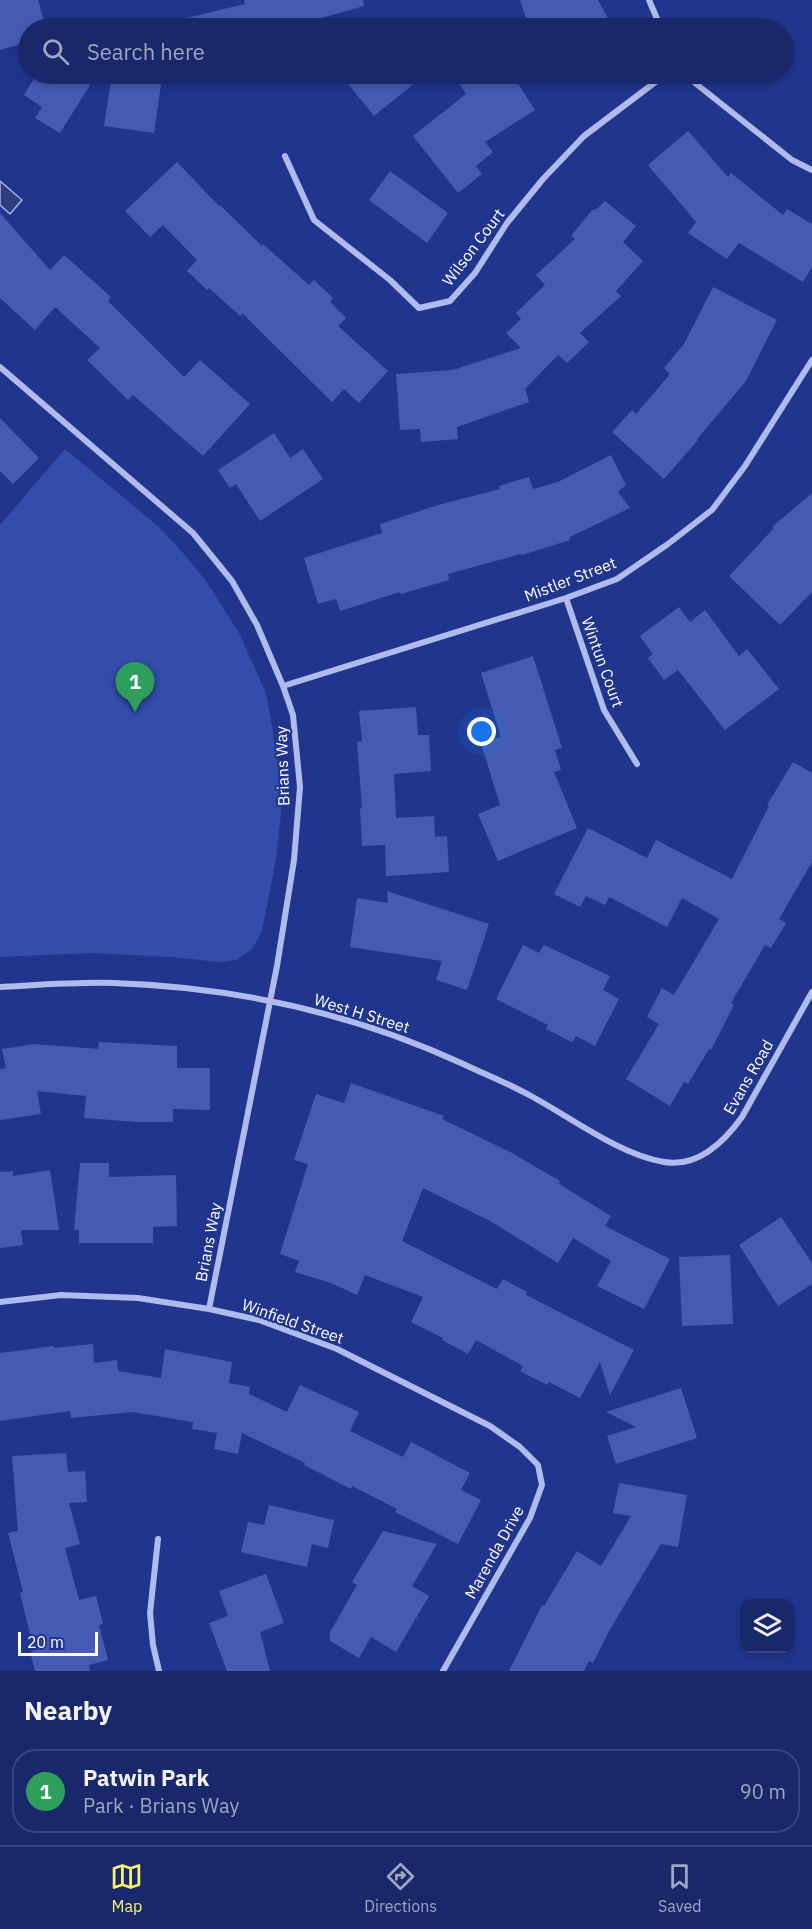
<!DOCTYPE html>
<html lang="en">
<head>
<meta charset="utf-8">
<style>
  body { margin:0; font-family:"IBM Plex Sans",sans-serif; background:#263472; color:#f1f3f6 }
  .controls { position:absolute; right:18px; bottom:18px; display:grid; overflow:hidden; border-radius:12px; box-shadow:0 3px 9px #0003 }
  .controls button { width:54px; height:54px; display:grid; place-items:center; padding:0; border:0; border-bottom:2px solid #37447e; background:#19286a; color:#f1f3f6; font:30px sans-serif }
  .scale { position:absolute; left:18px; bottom:15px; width:80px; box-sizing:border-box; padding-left:6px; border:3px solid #fff; border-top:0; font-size:16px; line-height:21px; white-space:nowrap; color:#fff; -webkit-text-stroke:4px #21358d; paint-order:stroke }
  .you { position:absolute; left:482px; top:732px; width:21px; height:21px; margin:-15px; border:4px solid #fff; border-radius:50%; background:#1a73e8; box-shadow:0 0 0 9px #1a73e833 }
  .badge { display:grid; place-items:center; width:39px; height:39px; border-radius:50%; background:#f8f370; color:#fff; font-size:20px; font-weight:700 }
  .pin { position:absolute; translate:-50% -50px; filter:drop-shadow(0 2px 3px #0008) }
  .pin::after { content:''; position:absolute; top:32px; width:21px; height:18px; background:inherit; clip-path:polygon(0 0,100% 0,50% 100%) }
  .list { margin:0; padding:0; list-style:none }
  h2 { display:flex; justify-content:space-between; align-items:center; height:78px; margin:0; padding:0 24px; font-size:26px }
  h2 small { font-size:20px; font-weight:400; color:#9fa6c1 }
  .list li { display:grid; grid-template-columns:39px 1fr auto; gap:18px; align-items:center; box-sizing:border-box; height:84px; margin:0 12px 12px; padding:0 12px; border:2px solid #37447e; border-radius:24px }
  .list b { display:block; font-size:22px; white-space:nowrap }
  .list p { margin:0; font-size:20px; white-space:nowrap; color:#9fa6c1 }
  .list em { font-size:20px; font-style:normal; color:#9fa6c1 }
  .icon { flex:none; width:33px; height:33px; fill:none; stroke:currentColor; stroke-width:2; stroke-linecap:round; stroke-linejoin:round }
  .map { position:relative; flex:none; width:812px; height:1671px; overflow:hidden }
  .search { position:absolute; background:#19286a; box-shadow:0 3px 9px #0003; left:18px; right:18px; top:18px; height:66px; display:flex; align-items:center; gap:15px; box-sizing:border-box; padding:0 21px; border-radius:33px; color:#9fa6c1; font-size:22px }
  .sheet { height:174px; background:#19286a }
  nav { display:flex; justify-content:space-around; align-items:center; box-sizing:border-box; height:84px; border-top:2px solid #37447e; background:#19286a; font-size:16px; color:#9fa6c1 }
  nav a { display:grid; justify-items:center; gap:3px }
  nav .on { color:#f8f370 }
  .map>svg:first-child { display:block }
</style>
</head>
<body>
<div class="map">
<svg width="812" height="1671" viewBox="0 0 812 1671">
  <rect width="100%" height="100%" fill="#21358d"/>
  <path fill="#344daa" d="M65,449L159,527L184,554L206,581L239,633L266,693L273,732L279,772L281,813L276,859L262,931L252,949L237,960L219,962L173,957L91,953L0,957V525Z"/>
  <path fill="#2e3d7f" stroke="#a3b3ed" stroke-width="1.5" d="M0,181L22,200L10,214L0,205Z"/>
  <path fill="#455bb2" d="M0,0H38L46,28H28V42L0,50Z
    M244,0H363L364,6L304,23L306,28H179L178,20L245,4Z
    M520,0H598L613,28H529Z
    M37,74H97L60,133L35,118L42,107L24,95Z
    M112,74H132L162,78L154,133L104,126Z
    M340,74H426L374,116Z
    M453,74H512L535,110L485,142L493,152L476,166L482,174L458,193L413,136L466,94Z
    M688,131L728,177L731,173L783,215L787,209L812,224V267L803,282L739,243L727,259L688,233L696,222L648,165Z
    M177,162L219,206L220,205L262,246L263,244L309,285L314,280L333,298L330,302L346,318L338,326L388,371L359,403L344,389L332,402L243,314L240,316L209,288L207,290L187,271L197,260L163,225L150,237L125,211Z
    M390,171L448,213L427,243L369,200Z
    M605,201L636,226L623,242L643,261L616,291L621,296L580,333L589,342L567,363L558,355L525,389L529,402L457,427L458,439L421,442L420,429L400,430L396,374L453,370L521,348L506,333L521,319L516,313L545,285L536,275L575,239L571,236L592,210L597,209Z
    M0,213L50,270L64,255L111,297L108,301L184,377L200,360L250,404L203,456L133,395L128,400L87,360L100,348L55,307L35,330L0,298Z
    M713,287L777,320L746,381L697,439L698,440L664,479L612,432L632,410L636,414L670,374L664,368L684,344Z
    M0,418L39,458L13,484L0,471Z
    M274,433L290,458L303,449L323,479L260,521L236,484L230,488L218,470Z
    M611,455L626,485L618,492L630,508L570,537V540L522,555L521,554L448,574L449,580L401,594L400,592L340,611L336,599L318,604L304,558L382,533L380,524L438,505L500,489L499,486L529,477L533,489L558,482Z
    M812,493V592L780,625L729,576L774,528L772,527Z
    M679,607L690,622L705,610L739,656L747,649L779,689L725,730L678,670L664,680L648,658L653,654L640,636Z
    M533,656L562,748L555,750L561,770L554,772L577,828L498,861L478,814L500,805L481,743L501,737L481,673Z
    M416,707L418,735H429L431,771L394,774L396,818L434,816L435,837L447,836L449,872L386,876L385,845L362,846L360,808H362L357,742L362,741L359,711Z
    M793,762L812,773V862L779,919L786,923L771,948L765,945L731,1003L734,1005L711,1050L709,1049L688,1084L684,1082L670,1106L626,1079L659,1024L647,1017L662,988L674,995L719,919L682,898L667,927L609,897L605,905L586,896L580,907L554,894L588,828L647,858L656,840L732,879L769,806L767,805Z
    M387,891L489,924L467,990L436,980L442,961L350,947L357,898L388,903Z
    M523,945L539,953L544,945L610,976L603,990L619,999L595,1046L576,1036L572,1042L546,1029L548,1025L496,999Z
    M99,1042L177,1046V1068H210V1110L173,1109V1122H137L84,1118L86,1096L37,1091L41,1114L0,1120V1069L6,1068L2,1049L34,1044L98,1049Z
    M351,1083L444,1116L442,1119L512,1153L560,1181L559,1184L611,1216L605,1226L670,1259L644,1309L597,1286L611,1261L573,1238L558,1263L490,1221L423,1188L402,1241L497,1289L503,1279L527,1292L526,1295L634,1350L610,1395L600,1362L580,1398L549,1382L547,1385L520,1371L523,1366L476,1340L468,1354L442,1340L443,1338L411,1322L423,1297L365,1275L357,1295L331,1283L295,1272L299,1261L280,1254L308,1164L294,1160L316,1094L344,1103Z
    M80,1163H109V1177L176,1175L177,1226L153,1227V1243H79V1230H74Z
    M50,1170L59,1230H21L23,1245L0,1248V1172L13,1171V1176Z
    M781,1217L812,1263V1284L778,1306L739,1245Z
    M730,1255L733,1324L682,1326L679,1257Z
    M93,1344L94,1363L117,1360L118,1371L161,1378L165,1349L232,1362L229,1383L250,1387L249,1394L287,1412L300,1385L359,1412L350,1431L403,1457L411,1442L470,1473L461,1490L481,1500L458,1544L395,1512L397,1509L352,1486L351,1489L304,1465L305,1463L242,1433L238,1454L214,1449L217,1433L192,1429L193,1422L132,1412L71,1418L70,1411L0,1421V1353L54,1346V1348Z
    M681,1388L697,1438L616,1464L607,1436L636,1427L606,1412Z
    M66,1453L68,1472L85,1471L87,1502L69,1503L80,1544L65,1548L79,1600L96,1596L103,1624L99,1625L108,1660L89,1665L90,1671H35L30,1652L34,1651L20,1593L23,1592L8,1533L18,1531L12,1456Z
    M619,1483L687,1495L678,1547L661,1544L609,1631L593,1663L589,1661L584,1671H509L542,1605L544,1606L577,1551L601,1566L631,1516L613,1513Z
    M269,1505L334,1520L328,1548L312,1544L307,1567L241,1552L248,1522L264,1525Z
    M383,1531L437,1544L412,1586L429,1596L396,1652L371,1637L359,1658L330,1641V1632L357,1585L352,1582Z
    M266,1574L284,1623L260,1632L270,1671H227L209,1623L228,1616L219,1591Z"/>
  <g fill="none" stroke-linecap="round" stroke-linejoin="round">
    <path stroke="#afbbec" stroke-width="6" d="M649,0L661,28
      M690,74L695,83L792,160L812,170
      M285,156L314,220L390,280L419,308L450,301L475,273L507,223L543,179L584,136L666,74
      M0,367L193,533L232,581L257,625L283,686L293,715L300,787L294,860L277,966L209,1309
      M566,598L604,710L637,764
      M283,686L566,598L617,579L668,544L712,510L745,466L812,360
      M0,987C38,985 76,982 113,983C233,987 352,1013 461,1063C484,1074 508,1083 531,1096C570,1117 620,1155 664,1162C698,1168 724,1142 742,1117L812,992
      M0,1302L61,1295L138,1298L209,1309L259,1320L337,1349L490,1426L520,1447L538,1465L542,1485L530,1518L443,1671
      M158,1539L150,1613L153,1645L159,1671"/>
  </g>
  <g text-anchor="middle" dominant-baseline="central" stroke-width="4.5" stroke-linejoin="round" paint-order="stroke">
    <g font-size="16" fill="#fff" stroke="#21358d">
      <text transform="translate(473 247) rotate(-53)">Wilson Court</text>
      <text transform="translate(570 579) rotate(-21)">Mistler Street</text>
      <text transform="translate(603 662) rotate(70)">Wintun Court</text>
      <text transform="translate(282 766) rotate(-92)">Brians Way</text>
      <text transform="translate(362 1013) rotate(17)">West H Street</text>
      <text transform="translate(748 1077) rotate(-60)">Evans Road</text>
      <text transform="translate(208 1242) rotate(-79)">Brians Way</text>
      <text transform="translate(293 1321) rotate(19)">Winfield Street</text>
      <text transform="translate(494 1552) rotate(-61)">Marenda Drive</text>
    </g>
  </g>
</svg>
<div class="controls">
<button><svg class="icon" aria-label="layers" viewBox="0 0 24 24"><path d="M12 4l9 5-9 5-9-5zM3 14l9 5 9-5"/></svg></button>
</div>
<div class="scale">20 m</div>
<div class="you"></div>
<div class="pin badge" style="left:135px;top:712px;background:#2e9e5b">1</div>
<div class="search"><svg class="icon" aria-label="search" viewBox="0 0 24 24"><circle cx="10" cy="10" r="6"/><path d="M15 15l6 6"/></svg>Search here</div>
</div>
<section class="sheet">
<h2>Nearby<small></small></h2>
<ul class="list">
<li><span class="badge" style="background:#2e9e5b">1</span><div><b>Patwin Park</b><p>Park · Brians Way</p></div><em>90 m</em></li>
</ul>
</section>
<nav>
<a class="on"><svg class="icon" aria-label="map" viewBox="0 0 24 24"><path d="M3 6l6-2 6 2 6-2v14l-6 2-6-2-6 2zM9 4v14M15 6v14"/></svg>Map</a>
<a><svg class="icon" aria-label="directions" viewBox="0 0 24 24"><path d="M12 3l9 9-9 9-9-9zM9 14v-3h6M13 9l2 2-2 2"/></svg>Directions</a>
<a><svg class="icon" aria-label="saved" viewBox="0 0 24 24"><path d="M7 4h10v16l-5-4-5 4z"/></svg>Saved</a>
</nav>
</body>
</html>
